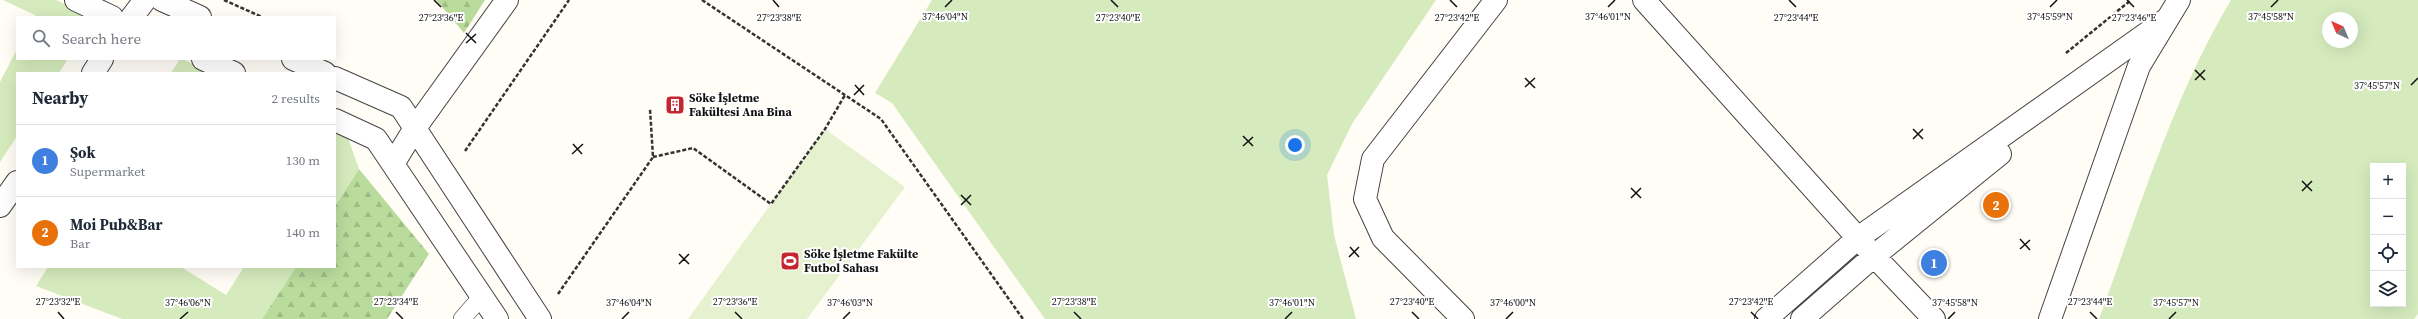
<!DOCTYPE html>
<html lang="en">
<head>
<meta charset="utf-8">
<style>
  body { margin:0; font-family:"Source Serif 4",serif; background:#f2f2f3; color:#1f2937 }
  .controls { position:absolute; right:12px; bottom:12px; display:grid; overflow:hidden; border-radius:0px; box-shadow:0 4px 16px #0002 }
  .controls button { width:36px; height:36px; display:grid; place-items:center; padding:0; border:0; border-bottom:1px solid #e0e1e3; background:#fff; color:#1f2937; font:20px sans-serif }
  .compass { position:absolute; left:2322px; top:12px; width:36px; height:36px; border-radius:50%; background:#fff; box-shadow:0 4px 16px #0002; rotate:316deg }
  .you { position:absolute; left:1295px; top:145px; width:14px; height:14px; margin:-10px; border:3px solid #fff; border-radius:50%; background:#1a73e8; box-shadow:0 0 0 6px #1a73e833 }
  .badge { display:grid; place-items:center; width:26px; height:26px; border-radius:50%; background:#2563eb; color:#fff; font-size:13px; font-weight:700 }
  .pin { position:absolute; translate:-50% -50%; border:2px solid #fff; box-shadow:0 1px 4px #0006 }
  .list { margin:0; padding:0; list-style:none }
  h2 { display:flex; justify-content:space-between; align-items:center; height:52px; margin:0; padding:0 16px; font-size:17px }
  h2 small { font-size:13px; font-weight:400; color:#747a83 }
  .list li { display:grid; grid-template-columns:26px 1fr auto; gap:12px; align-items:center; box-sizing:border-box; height:72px; padding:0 16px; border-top:1px solid #e0e1e3 }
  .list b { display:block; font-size:15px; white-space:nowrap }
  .list p { margin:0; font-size:13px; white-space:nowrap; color:#747a83 }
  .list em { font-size:13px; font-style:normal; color:#747a83 }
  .icon { flex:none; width:22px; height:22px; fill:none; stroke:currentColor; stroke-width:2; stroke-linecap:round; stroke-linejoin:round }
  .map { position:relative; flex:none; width:2418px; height:319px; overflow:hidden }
  .search { position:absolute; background:#fff; box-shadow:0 4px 16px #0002; left:16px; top:16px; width:320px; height:44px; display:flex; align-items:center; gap:10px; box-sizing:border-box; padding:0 14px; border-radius:0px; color:#747a83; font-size:15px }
  .panel { position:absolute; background:#fff; box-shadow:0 4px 16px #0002; left:16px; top:72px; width:320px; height:196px; border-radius:0px }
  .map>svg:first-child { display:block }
</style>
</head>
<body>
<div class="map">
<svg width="2418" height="319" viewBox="0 0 2418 319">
  <defs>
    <pattern id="forest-firs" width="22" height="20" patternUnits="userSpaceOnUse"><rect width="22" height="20" fill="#b9dc9c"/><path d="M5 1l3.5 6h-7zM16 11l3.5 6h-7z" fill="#9ebc85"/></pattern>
  </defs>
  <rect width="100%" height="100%" fill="#fffdf5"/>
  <path fill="#d5ebbd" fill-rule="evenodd" d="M3,0H56L93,17H34L35,15Z
    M932,0H1436L1352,124L1327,175L1334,235L1356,319H1045L892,103L875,93Z
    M2231,0H2418V314L2414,319H2099C2139,211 2172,99 2231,0ZM2328,18H2352V42H2328ZM2373,166H2403V304H2373Z
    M17,49V59H68L59,73H17V136L0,162V82Z
    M180,59H182L211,73H171Z
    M335,132L348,138L359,169L335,206Z
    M48,267H181L226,295L244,267H296L262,319H122L36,286Z"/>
  <path fill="url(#forest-firs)" d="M436,0H485L464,33Z
    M359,169L429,254L387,319H262L296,267H335V206Z"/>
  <path fill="#e6f2cf" d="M825,129L905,187L807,319H688Z"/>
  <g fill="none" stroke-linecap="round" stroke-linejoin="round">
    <g stroke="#444" stroke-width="18">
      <path id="lane" d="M462,319L482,296"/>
    </g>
    <g stroke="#444" stroke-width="24">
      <path id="street" d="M76,0L112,17
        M162,0L200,17
        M1644,0L1874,256L1934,319
        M132,17L145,0
        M203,59L234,73
        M293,59L325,73
        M93,73L102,59
        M335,78L401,107L540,319
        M335,120L376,139L497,319
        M393,164L415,128L507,0
        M0,206L17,182
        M1463,319L1383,238L1365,199L1373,159L1496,0
        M1766,319L1858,238L2167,19
        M1802,319L1874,256L2000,154
        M2050,319L2139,66L2179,0"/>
    </g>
    <path stroke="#333" stroke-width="2.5" stroke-dasharray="4 2" stroke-linecap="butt" d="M224,0L262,17
      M702,0L881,119L1023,319
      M2066,53L2131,0
      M465,151L569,0
      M653,157L693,148L771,204L825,129L845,95
      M558,294L653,157L650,109"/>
    <use href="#lane" stroke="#fff" stroke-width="17"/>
    <use href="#street" stroke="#fff" stroke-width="22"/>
  </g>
  <path fill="none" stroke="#111" stroke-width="1.5" d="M434,0L441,7M773,0L779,7M1111,0L1118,7M1450,0L1457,7M1789,0L1796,7M2127,0L2134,7M945,7L952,0M1608,7L1615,0M2050,7L2057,0M2271,7L2278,0M466,33L476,43M466,43L476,34M2195,70L2205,80M1525,78L1535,88M2195,80L2205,70M855,85L864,95M2411,85L2418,78M1525,87L1535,78M854,95L864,85M1913,129L1923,139M1243,136L1253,146M1913,139L1923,129M573,144L582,154M1243,146L1253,137M572,154L583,144M2302,181L2312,191M1631,188L1641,198M2302,191L2312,181M961,195L971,205M1631,198L1641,188M961,205L971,195M2020,239L2030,250M1350,247L1359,257M2020,249L2030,240M679,254L689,264M1349,257L1359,247M679,264L689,254M58,312L64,319M396,312L403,319M735,312L742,319M1074,312L1081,319M1412,312L1419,319M1751,312L1758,319M2090,312L2097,319M180,319L188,312M622,319L629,312M843,319L850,312M1285,319L1292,312M1506,319L1513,312M1948,319L1955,312M2169,319L2176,312"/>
  <defs>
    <g id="building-square" transform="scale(1)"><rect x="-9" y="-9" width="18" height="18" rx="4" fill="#c4262e" stroke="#fff"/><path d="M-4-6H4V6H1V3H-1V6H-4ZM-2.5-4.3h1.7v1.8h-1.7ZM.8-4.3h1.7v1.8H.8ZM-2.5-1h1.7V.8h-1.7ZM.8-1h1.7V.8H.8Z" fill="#fff"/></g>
    <g id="stadium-square" transform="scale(1)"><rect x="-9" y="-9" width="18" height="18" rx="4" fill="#c4262e" stroke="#fff"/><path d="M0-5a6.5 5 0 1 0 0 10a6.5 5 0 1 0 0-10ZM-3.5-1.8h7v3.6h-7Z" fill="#fff"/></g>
  </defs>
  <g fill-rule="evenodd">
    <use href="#building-square" x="675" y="105"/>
    <use href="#stadium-square" x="790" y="261"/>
  </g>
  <g text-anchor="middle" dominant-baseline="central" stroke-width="4" stroke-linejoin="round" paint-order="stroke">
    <g font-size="12" font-weight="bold" fill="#111" stroke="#fff" text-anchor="start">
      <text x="689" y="98">Söke İşletme<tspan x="689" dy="14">Fakültesi Ana Bina</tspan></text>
      <text x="804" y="254">Söke İşletme Fakülte<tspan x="804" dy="14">Futbol Sahası</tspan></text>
    </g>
  </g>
  <g font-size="10" text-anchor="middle" fill="#111" stroke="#fff" stroke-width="4" stroke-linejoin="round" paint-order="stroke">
    <text x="2050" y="20">37°45'59"N</text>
    <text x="2271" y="20">37°45'58"N</text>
    <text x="945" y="20">37°46'04"N</text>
    <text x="1608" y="20">37°46'01"N</text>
    <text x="779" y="21">27°23'38"E</text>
    <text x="2134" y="21">27°23'46"E</text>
    <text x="441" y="21">27°23'36"E</text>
    <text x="1118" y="21">27°23'40"E</text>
    <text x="1457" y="21">27°23'42"E</text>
    <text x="1796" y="21">27°23'44"E</text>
    <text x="2377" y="89">37°45'57"N</text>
    <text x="58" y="305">27°23'32"E</text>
    <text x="396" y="305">27°23'34"E</text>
    <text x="735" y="305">27°23'36"E</text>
    <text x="1074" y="305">27°23'38"E</text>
    <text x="1412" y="305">27°23'40"E</text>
    <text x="1751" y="305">27°23'42"E</text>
    <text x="2090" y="305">27°23'44"E</text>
    <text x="188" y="306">37°46'06"N</text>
    <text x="629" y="306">37°46'04"N</text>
    <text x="850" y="306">37°46'03"N</text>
    <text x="1292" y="306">37°46'01"N</text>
    <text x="1513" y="306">37°46'00"N</text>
    <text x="1955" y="306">37°45'58"N</text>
    <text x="2176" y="306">37°45'57"N</text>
  </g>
</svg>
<div class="controls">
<button>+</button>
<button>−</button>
<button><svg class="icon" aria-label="locate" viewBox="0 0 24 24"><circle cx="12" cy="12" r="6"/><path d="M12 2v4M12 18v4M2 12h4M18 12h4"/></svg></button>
<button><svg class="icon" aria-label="layers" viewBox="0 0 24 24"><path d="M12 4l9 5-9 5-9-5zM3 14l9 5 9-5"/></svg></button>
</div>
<svg class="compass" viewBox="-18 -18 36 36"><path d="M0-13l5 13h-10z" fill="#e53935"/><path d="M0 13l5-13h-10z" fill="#747a83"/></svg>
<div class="you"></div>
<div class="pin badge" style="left:1934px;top:263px;background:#3f7fe0">1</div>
<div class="pin badge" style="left:1996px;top:205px;background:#e8710a">2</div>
<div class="search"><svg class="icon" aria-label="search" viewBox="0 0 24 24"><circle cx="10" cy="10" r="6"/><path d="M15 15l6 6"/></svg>Search here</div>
<section class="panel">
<h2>Nearby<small>2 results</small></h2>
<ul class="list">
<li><span class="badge" style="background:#3f7fe0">1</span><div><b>Şok</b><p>Supermarket</p></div><em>130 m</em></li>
<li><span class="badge" style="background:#e8710a">2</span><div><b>Moi Pub&amp;Bar</b><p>Bar</p></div><em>140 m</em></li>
</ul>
</section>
</div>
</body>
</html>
